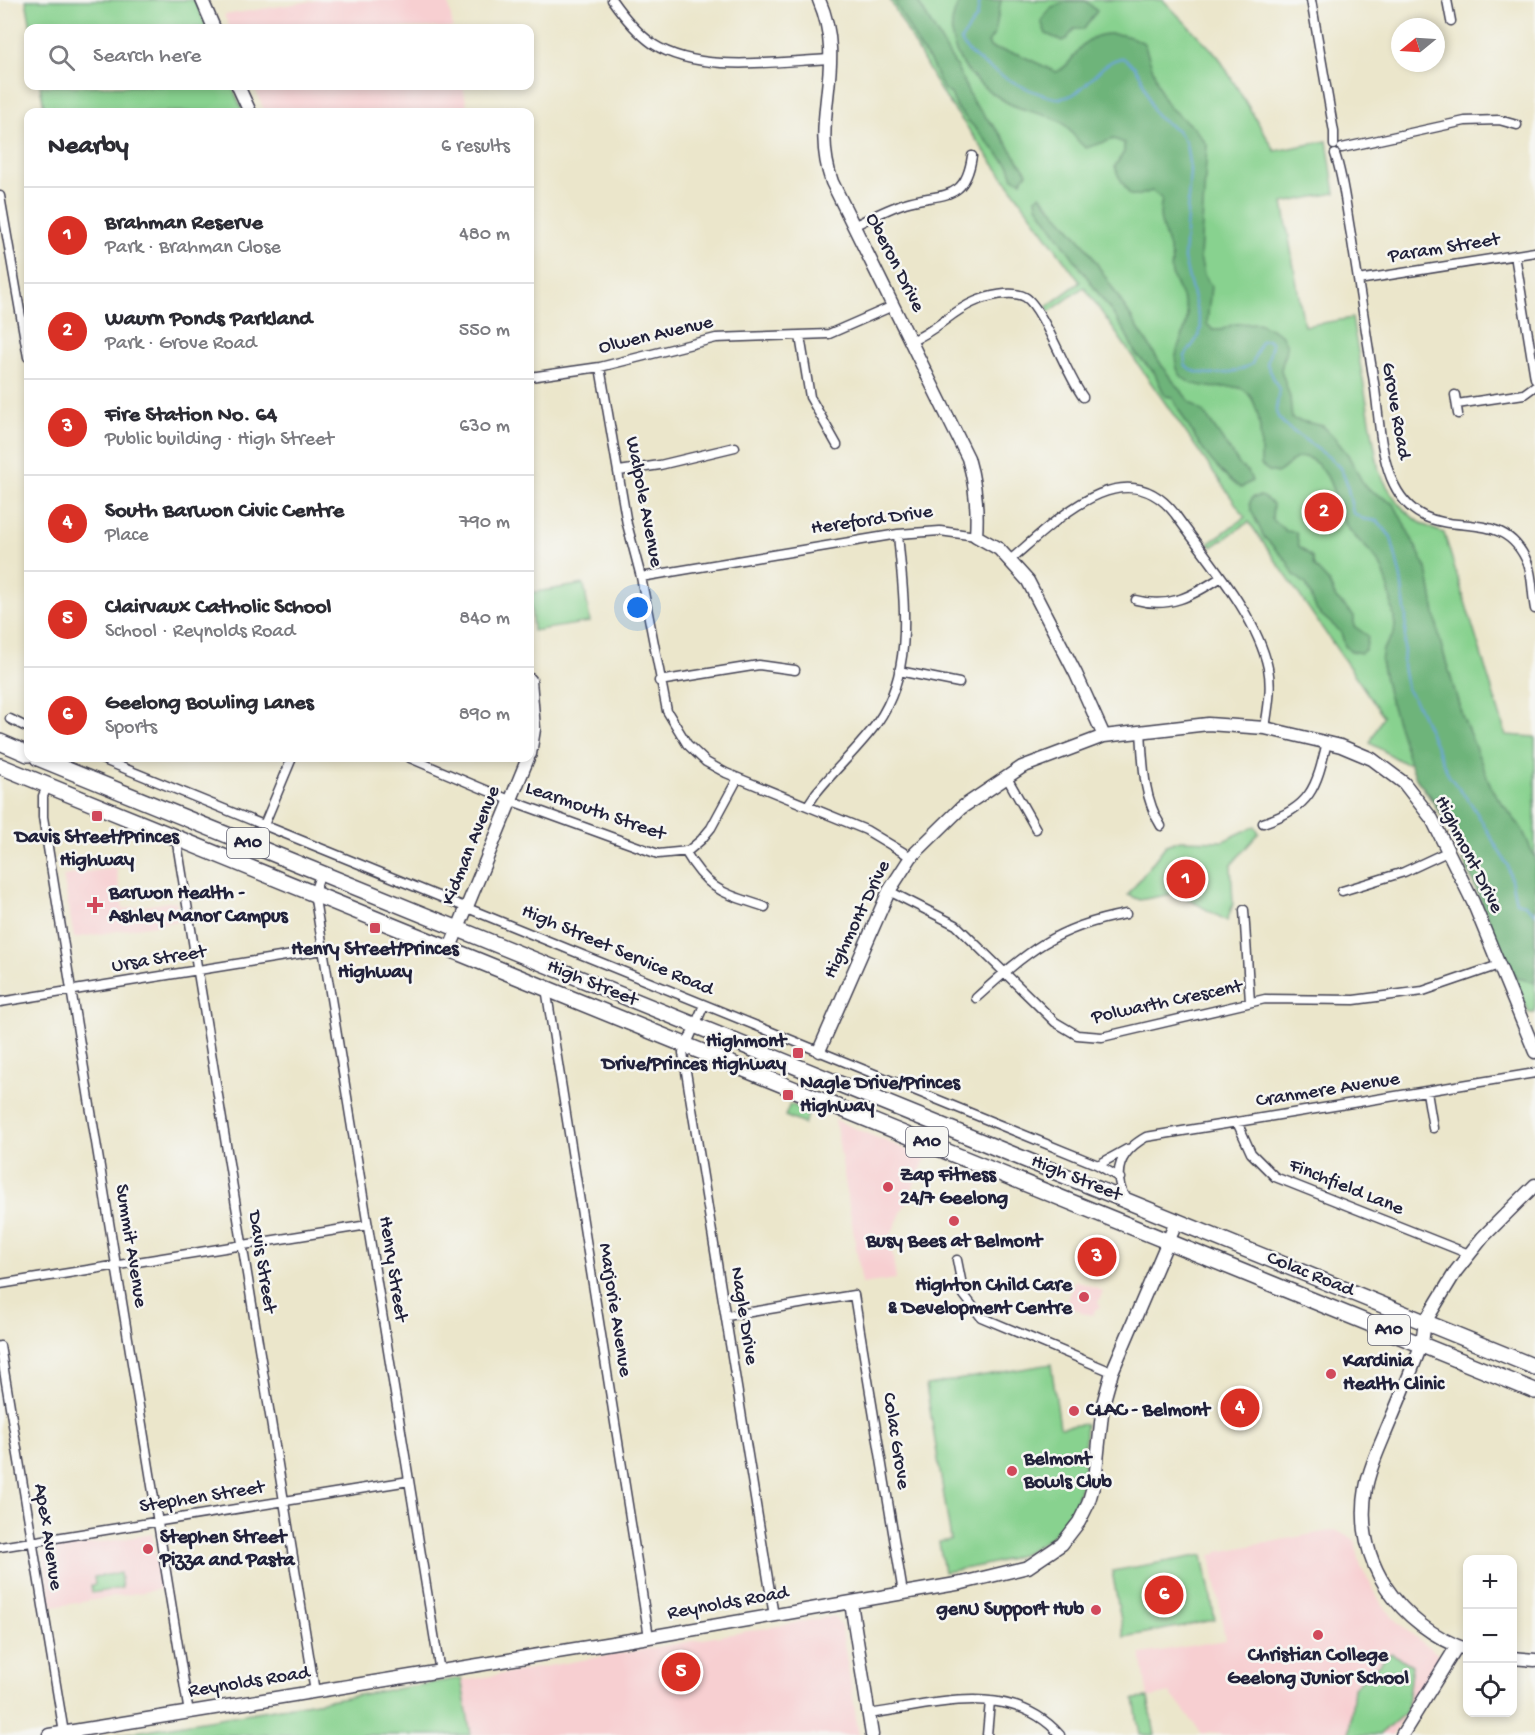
<!DOCTYPE html>
<html lang="en">
<head>
<meta charset="utf-8">
<style>
  body { margin:0; font-family:"Gochi Hand",sans-serif; background:#f2f2f3; color:#2b2b33 }
  .controls { position:absolute; right:18px; bottom:18px; display:grid; overflow:hidden; border-radius:12px; box-shadow:0 3px 9px #0003 }
  .controls button { width:54px; height:54px; display:grid; place-items:center; padding:0; border:0; border-bottom:2px solid #e1e1e2; background:#fff; color:#2b2b33; font:30px sans-serif }
  .compass { position:absolute; left:1391px; top:18px; width:54px; height:54px; border-radius:50%; background:#fff; box-shadow:0 3px 9px #0003; rotate:252deg }
  .you { position:absolute; left:638px; top:608px; width:21px; height:21px; margin:-15px; border:4px solid #fff; border-radius:50%; background:#1a73e8; box-shadow:0 0 0 9px #1a73e833 }
  .badge { display:grid; place-items:center; width:39px; height:39px; border-radius:50%; background:#d93025; color:#fff; font-size:20px; font-weight:700 }
  .pin { position:absolute; translate:-50% -50%; border:3px solid #fff; box-shadow:0 2px 6px #0006 }
  .list { margin:0; padding:0; list-style:none }
  h2 { display:flex; justify-content:space-between; align-items:center; height:78px; margin:0; padding:0 24px; font-size:26px }
  h2 small { font-size:20px; font-weight:400; color:#7c7c81 }
  .list li { display:grid; grid-template-columns:39px 1fr auto; gap:18px; align-items:center; box-sizing:border-box; height:96px; padding:0 24px; border-top:2px solid #e1e1e2 }
  .list b { display:block; font-size:22px; white-space:nowrap }
  .list p { margin:0; font-size:20px; white-space:nowrap; color:#7c7c81 }
  .list em { font-size:20px; font-style:normal; color:#7c7c81 }
  .icon { flex:none; width:33px; height:33px; fill:none; stroke:currentColor; stroke-width:2; stroke-linecap:round; stroke-linejoin:round }
  .map { position:relative; flex:none; width:1535px; height:1735px; overflow:hidden }
  .search { position:absolute; background:#fff; box-shadow:0 3px 9px #0003; left:24px; top:24px; width:510px; height:66px; display:flex; align-items:center; gap:15px; box-sizing:border-box; padding:0 21px; border-radius:12px; color:#7c7c81; font-size:22px }
  .panel { position:absolute; background:#fff; box-shadow:0 3px 9px #0003; left:24px; top:108px; width:510px; height:654px; border-radius:12px }
  .map>svg:first-child { display:block }
</style>
</head>
<body>
<div class="map">
<svg width="1535" height="1735" viewBox="0 0 1535 1735">
  <rect width="100%" height="100%" fill="#f6f6f2"/>
  <filter id="ink" filterUnits="userSpaceOnUse"><feTurbulence type="fractalNoise" baseFrequency=".0167" numOctaves="2"/><feDisplacementMap in="SourceGraphic" scale="12" xChannelSelector="R" yChannelSelector="G"/><feConvolveMatrix kernelMatrix="1 2 1 2 8 2 1 2 1" color-interpolation-filters="sRGB"/></filter>
  <filter id="wash" filterUnits="userSpaceOnUse"><feTurbulence type="fractalNoise" baseFrequency=".008" numOctaves="4" result="noise"/><feDisplacementMap in="SourceGraphic" scale="24" xChannelSelector="R" yChannelSelector="G"/><feGaussianBlur stdDeviation="1.35" result="paint"/><feColorMatrix in="noise" values="0 0 0 0 0 0 0 0 0 0 0 0 0 0 0 0 0 1.4 0 .05"/><feComposite in="paint" operator="in"/></filter>
  <g filter="url(#wash)">
    <rect width="100%" height="100%" fill="#ebe6cb"/>
    <path fill="#f7cfd1" d="M318,0H448L453,28H230L224,15Z
      M254,86H463L468,112H265Z
      M116,867L123,909L176,901L179,921L74,938L63,876Z
      M835,1120L926,1158L890,1237L896,1279L862,1284Z
      M1075,1280L1103,1291L1098,1303L1101,1305L1099,1309L1096,1308L1093,1315L1080,1313V1310L1070,1309V1307L1065,1304Z
      M1335,1530L1354,1539L1361,1566L1382,1605L1406,1630L1438,1654L1439,1658L1392,1735H1223L1209,1732L1203,1735L1170,1693L1148,1698L1141,1654L1225,1640L1211,1555L1217,1554V1552Z
      M152,1534L161,1589L52,1607L43,1554L47,1548L65,1545L67,1548Z
      M834,1616L841,1625L859,1735H471L462,1681Z"/>
    <path fill="#88d28f" stroke="#557a65" stroke-width="1.5" d="M26,0H195L207,28H31Z
      M890,0H1163L1218,56L1275,151L1327,141L1335,193L1283,203L1304,326L1352,318L1379,471C1394,502 1410,523 1444,533L1506,735L1535,737V1013H1529C1503,953 1480,889 1450,830C1438,806 1419,787 1410,763H1404L1370,743L1383,716L1249,522L1212,547L1209,543L1245,517L1084,287L1049,312L1046,307L1080,282L940,90Z
      M40,86H232L243,112H45Z
      M584,584L590,622L533,631L530,593Z
      M1255,826L1259,833L1231,865L1233,904L1227,921L1177,893L1140,900L1128,895L1166,845L1180,840L1223,841Z
      M790,1104L809,1112L804,1124L785,1116Z
      M1051,1364L1060,1427L1086,1424C1084,1440 1085,1458 1083,1475C1073,1550 1007,1563 944,1572L939,1542L951,1540L926,1385Z
      M1203,1555L1215,1620L1124,1637L1112,1571Z
      M120,1573L122,1588L92,1593L91,1585L95,1584L94,1577Z
      M1391,1653L1412,1665L1406,1712L1380,1735H1349L1354,1687Z
      M461,1678L471,1735H117Z
      M1148,1698L1155,1735H1140L1134,1699Z"/>
    <path fill="#6eb47a" stroke="#486b5a" stroke-width="1.5" d="M894,0H917L957,68L973,102L1002,136L1027,173L1021,181L1013,178L1009,166L957,108L951,94L943,89L930,61L920,48Z
      M960,0H1001L995,33L988,43L991,48L1018,54L1056,72C1067,68 1072,58 1079,49C1096,28 1124,32 1144,43L1162,96L1169,107L1195,129L1207,145L1200,257L1204,275L1211,286L1207,324L1213,330H1221L1234,324L1259,323L1281,334L1287,345L1281,370L1290,397L1292,419L1323,426L1333,436L1348,455L1365,487L1394,504L1427,569L1440,641L1462,715L1493,791L1522,829L1535,858V982L1517,978L1507,963L1451,831L1435,802L1417,780L1410,763L1388,694L1381,661L1383,649L1394,634L1395,625C1392,608 1390,587 1383,571C1375,551 1356,542 1346,525C1334,504 1334,470 1308,458C1295,453 1288,468 1277,473L1269,471L1261,465C1261,446 1263,396 1240,388C1231,385 1219,389 1209,387C1200,386 1190,384 1183,378C1162,356 1193,332 1186,308C1183,296 1175,286 1172,274C1170,268 1173,262 1171,256C1166,232 1156,224 1162,199L1152,191L1140,195H1130L1118,175L1115,166L1124,152V143L1114,139L1086,148C1075,141 1069,126 1061,122C1045,113 1025,112 1008,103C970,82 935,45 960,0Z
      M1069,1H1086L1097,11L1084,29H1074L1067,39L1062,41L1046,34L1041,21L1052,7Z
      M1040,195L1085,245L1166,372L1190,402L1205,414L1241,467L1248,471L1252,481L1241,488C1208,466 1191,431 1172,397L1165,396L1154,372L1136,354L1124,330L1037,206L1036,198Z
      M1261,496L1273,504L1272,519L1286,531L1296,532L1299,546L1312,557L1314,566L1328,581L1336,598L1354,616V626L1368,636L1366,649L1361,653L1351,651L1345,646L1341,632L1317,611L1306,584L1294,575L1287,561L1264,537L1251,510L1250,502L1253,497Z"/>
    <g fill="none" stroke-linecap="round" stroke-linejoin="round">
      <path stroke="#6ca5db" stroke-width="2" d="M980,0L977,17L961,40C966,61 1042,101 1062,98C1087,95 1098,60 1123,58L1134,66L1141,76L1153,111L1160,119L1177,130L1186,143L1190,170L1184,259L1201,327L1199,336L1185,356V365C1200,380 1236,374 1252,364L1261,341L1268,340L1272,344L1267,364L1279,390L1276,411L1278,417L1287,427L1330,458L1340,468L1346,480L1353,513L1363,519L1378,521L1391,537L1401,578L1406,618L1403,666L1407,689L1417,704L1449,776L1472,805L1508,866L1516,902L1525,904L1535,913"/>
    </g>
  </g>
  <g filter="url(#ink)">
    <g fill="none" stroke-linecap="round" stroke-linejoin="round">
      <g stroke="#403f51" stroke-width="11">
        <path id="street" d="M612,0C624,17 636,32 653,44C699,74 778,61 831,59
          M1311,0L1334,132V145
          M1447,0L1451,21
          M1342,148L1465,121L1499,120L1517,125
          M1335,154C1344,180 1346,208 1351,235C1359,286 1367,337 1375,389C1379,418 1380,450 1391,478C1425,559 1499,492 1528,564C1533,578 1532,594 1535,609
          M0,196L28,357
          M853,226C870,218 887,209 905,203C941,192 965,204 972,156
          M1515,255L1535,378
          M1358,280L1535,252
          M800,336L810,397L837,445
          M911,341C935,332 952,311 974,302C987,296 1012,290 1025,297C1042,306 1067,376 1083,397
          M600,367L627,524L641,577L667,711L687,744L706,762L726,773L866,830L911,857
          M530,377L600,367L716,338L829,334L893,306
          M1455,395L1458,414
          M1457,404L1524,394L1535,386
          M619,471L660,465L735,447
          M1010,560C1054,523 1124,448 1175,514C1206,558 1257,615 1268,668C1272,688 1268,708 1265,728
          M641,577L898,534L940,531L976,536
          M1136,600C1169,609 1192,596 1220,578
          M899,671L959,683
          M659,681L759,665L795,670
          M10,719L28,728
          M1141,730C1143,763 1143,797 1161,826
          M99,758L1098,1165L1120,1178
          M410,758L512,801L658,854L688,851L701,840L711,828L738,778
          M1006,776L1036,829
          M48,785L43,796V817L189,1713
          M808,805L816,793C835,769 859,748 877,723C916,668 903,597 898,534
          M1263,823C1311,807 1316,789 1327,742
          M264,825L292,758
          M176,837L315,1692
          M685,851C709,892 724,893 765,907
          M321,872L314,893L440,1672
          M889,891L956,925L1055,1022L1077,1035L1102,1037L1265,999L1354,1000L1423,991L1499,965
          M1342,891L1404,872L1447,852
          M1244,910L1250,1002
          M546,988L649,1637
          M976,998C1027,952 1055,927 1126,914
          M0,1002L323,950
          M704,1005L683,1053L774,1616
          M1427,1092L1433,1128
          M1237,1122L1251,1153L1275,1177L1469,1254
          M1098,1165L1127,1149
          M1125,1198C1111,1171 1121,1151 1146,1137L1535,1073
          M957,1260L964,1295L981,1317L1112,1372
          M0,1284L368,1225
          M727,1316L854,1295L903,1593
          M0,1346L64,1733
          M0,1547L409,1481
          M869,1714C931,1705 1011,1679 1060,1735
          M987,1735L990,1701"/>
      </g>
      <g stroke="#403f51" stroke-width="15">
        <path id="secondary" d="M202,0L214,28
          M819,0C848,66 809,117 832,182L968,458C976,485 978,508 976,536L999,549L1028,581L1076,674L1104,736
          M238,86L250,112
          M530,680L534,729L530,754
          M450,948L528,758
          M819,1051L889,891L911,857L961,808L1022,767L1104,736L1208,724L1265,728L1341,746L1372,759L1404,783L1432,819L1473,902L1535,1052
          M851,1603L872,1735
          M1468,1650C1399,1626 1353,1561 1366,1488C1369,1470 1377,1453 1384,1436C1397,1405 1410,1375 1422,1343L1425,1322L1456,1271L1483,1237L1535,1185
          M1512,1658L1535,1660
          M49,1735L649,1637L962,1583L1028,1567L1062,1544L1079,1522L1088,1504L1095,1480L1103,1404L1112,1372L1177,1220
          M1402,1735L1457,1646"/>
      </g>
      <g stroke="#403f51" stroke-width="18">
        <path id="highway" d="M0,742L28,754
          M38,758L1535,1367
          M0,766L1535,1391"/>
      </g>
      <use href="#street" stroke="#fff" stroke-width="8"/>
      <use href="#secondary" stroke="#fff" stroke-width="12"/>
      <use href="#highway" stroke="#fff" stroke-width="15"/>
    </g>
  </g>
  <g fill="#d1495b" stroke="#f6f6f2" stroke-width="2">
    <rect x="91" y="810" width="12" height="12" rx="3"/>
    <path d="M92 896h6v6h6v6h-6v6h-6v-6h-6v-6h6z"/>
    <rect x="369" y="922" width="12" height="12" rx="3"/>
    <rect x="792" y="1047" width="12" height="12" rx="3"/>
    <rect x="782" y="1089" width="12" height="12" rx="3"/>
    <circle cx="888" cy="1187" r="6"/>
    <circle cx="954" cy="1221" r="6"/>
    <circle cx="1084" cy="1297" r="6"/>
    <circle cx="1331" cy="1374" r="6"/>
    <circle cx="1074" cy="1411" r="6"/>
    <circle cx="1012" cy="1471" r="6"/>
    <circle cx="148" cy="1549" r="6"/>
    <circle cx="1096" cy="1610" r="6"/>
    <circle cx="1318" cy="1635" r="6"/>
  </g>
  <g text-anchor="middle" dominant-baseline="central" stroke-width="5" stroke-linejoin="round" paint-order="stroke">
    <g fill="#f6f6f2" stroke="#626272" stroke-width="1.5">
      <rect x="227" y="828" width="42" height="30" rx="4.5"/>
      <rect x="906" y="1127" width="42" height="30" rx="4.5"/>
      <rect x="1368" y="1315" width="42" height="30" rx="4.5"/>
    </g>
    <g font-size="18" font-weight="bold" fill="#22223b">
      <text x="248" y="843">A10</text>
      <text x="927" y="1142">A10</text>
      <text x="1389" y="1330">A10</text>
    </g>
    <g font-size="20" fill="#22223b" stroke="#f6f6f2">
      <text transform="translate(1444 249) rotate(-9)">Param Street</text>
      <text transform="translate(894 263) rotate(63)">Oberon Drive</text>
      <text transform="translate(656 336) rotate(-13)">Olwen Avenue</text>
      <text transform="translate(1395 411) rotate(80)">Grove Road</text>
      <text transform="translate(643 502) rotate(79)">Walpole Avenue</text>
      <text transform="translate(872 521) rotate(-8)">Hereford Drive</text>
      <text transform="translate(595 812) rotate(19)">Learmouth Street</text>
      <text transform="translate(472 846) rotate(-68)">Kidman Avenue</text>
      <text transform="translate(1468 855) rotate(63)">Highmont Drive</text>
      <text transform="translate(858 920) rotate(-64)">Highmont Drive</text>
      <text transform="translate(617 951) rotate(23)">High Street Service Road</text>
      <text transform="translate(159 960) rotate(-9)">Ursa Street</text>
      <text transform="translate(592 984) rotate(22)">High Street</text>
      <text transform="translate(1167 1003) rotate(-12)">Polwarth Crescent</text>
      <text transform="translate(1328 1091) rotate(-9)">Cranmere Avenue</text>
      <text transform="translate(1076 1179) rotate(22)">High Street</text>
      <text transform="translate(1346 1188) rotate(22)">Finchfield Lane</text>
      <text transform="translate(130 1246) rotate(81)">Summit Avenue</text>
      <text transform="translate(261 1262) rotate(81)">Davis Street</text>
      <text transform="translate(392 1269) rotate(81)">Henry Street</text>
      <text transform="translate(1310 1275) rotate(22)">Colac Road</text>
      <text transform="translate(614 1310) rotate(81)">Marjorie Avenue</text>
      <text transform="translate(743 1316) rotate(81)">Nagle Drive</text>
      <text transform="translate(895 1441) rotate(81)">Colac Grove</text>
      <text transform="translate(202 1498) rotate(-9)">Stephen Street</text>
      <text transform="translate(47 1537) rotate(81)">Apex Avenue</text>
      <text transform="translate(728 1604) rotate(-10)">Reynolds Road</text>
      <text transform="translate(249 1683) rotate(-9)">Reynolds Road</text>
    </g>
    <g font-size="20" font-weight="bold" fill="#22223b" stroke="#f6f6f2" text-anchor="start">
      <text x="97" y="838" text-anchor="middle">Davis Street/Princes<tspan x="97" dy="23">Highway</tspan></text>
      <text x="109" y="894">Barwon Health -<tspan x="109" dy="23">Ashley Manor Campus</tspan></text>
      <text x="375" y="950" text-anchor="middle">Henry Street/Princes<tspan x="375" dy="23">Highway</tspan></text>
      <text x="786" y="1042" text-anchor="end">Highmont<tspan x="786" dy="23">Drive/Princes Highway</tspan></text>
      <text x="800" y="1084">Nagle Drive/Princes<tspan x="800" dy="23">Highway</tspan></text>
      <text x="900" y="1176">Zap Fitness<tspan x="900" dy="23">24/7 Geelong</tspan></text>
      <text x="954" y="1242" text-anchor="middle">Busy Bees at Belmont</text>
      <text x="1072" y="1286" text-anchor="end">Highton Child Care<tspan x="1072" dy="23">&amp; Development Centre</tspan></text>
      <text x="1343" y="1362">Kardinia<tspan x="1343" dy="23">Health Clinic</tspan></text>
      <text x="1086" y="1411">CLAC - Belmont</text>
      <text x="1024" y="1460">Belmont<tspan x="1024" dy="23">Bowls Club</tspan></text>
      <text x="160" y="1538">Stephen Street<tspan x="160" dy="23">Pizza and Pasta</tspan></text>
      <text x="1084" y="1610" text-anchor="end">genU Support Hub</text>
      <text x="1318" y="1656" text-anchor="middle">Christian College<tspan x="1318" dy="23">Geelong Junior School</tspan></text>
    </g>
  </g>
</svg>
<div class="controls">
<button>+</button>
<button>−</button>
<button><svg class="icon" aria-label="locate" viewBox="0 0 24 24"><circle cx="12" cy="12" r="6"/><path d="M12 2v4M12 18v4M2 12h4M18 12h4"/></svg></button>
</div>
<svg class="compass" viewBox="-18 -18 36 36"><path d="M0-13l5 13h-10z" fill="#e53935"/><path d="M0 13l5-13h-10z" fill="#7c7c81"/></svg>
<div class="you"></div>
<div class="pin badge" style="left:1186px;top:879px">1</div>
<div class="pin badge" style="left:1324px;top:512px">2</div>
<div class="pin badge" style="left:1097px;top:1257px">3</div>
<div class="pin badge" style="left:1240px;top:1408px">4</div>
<div class="pin badge" style="left:681px;top:1672px">5</div>
<div class="pin badge" style="left:1164px;top:1595px">6</div>
<div class="search"><svg class="icon" aria-label="search" viewBox="0 0 24 24"><circle cx="10" cy="10" r="6"/><path d="M15 15l6 6"/></svg>Search here</div>
<section class="panel">
<h2>Nearby<small>6 results</small></h2>
<ul class="list">
<li><span class="badge">1</span><div><b>Brahman Reserve</b><p>Park · Brahman Close</p></div><em>480 m</em></li>
<li><span class="badge">2</span><div><b>Waurn Ponds Parkland</b><p>Park · Grove Road</p></div><em>550 m</em></li>
<li><span class="badge">3</span><div><b>Fire Station No. 64</b><p>Public building · High Street</p></div><em>630 m</em></li>
<li><span class="badge">4</span><div><b>South Barwon Civic Centre</b><p>Place</p></div><em>790 m</em></li>
<li><span class="badge">5</span><div><b>Clairvaux Catholic School</b><p>School · Reynolds Road</p></div><em>840 m</em></li>
<li><span class="badge">6</span><div><b>Geelong Bowling Lanes</b><p>Sports</p></div><em>890 m</em></li>
</ul>
</section>
</div>
</body>
</html>
